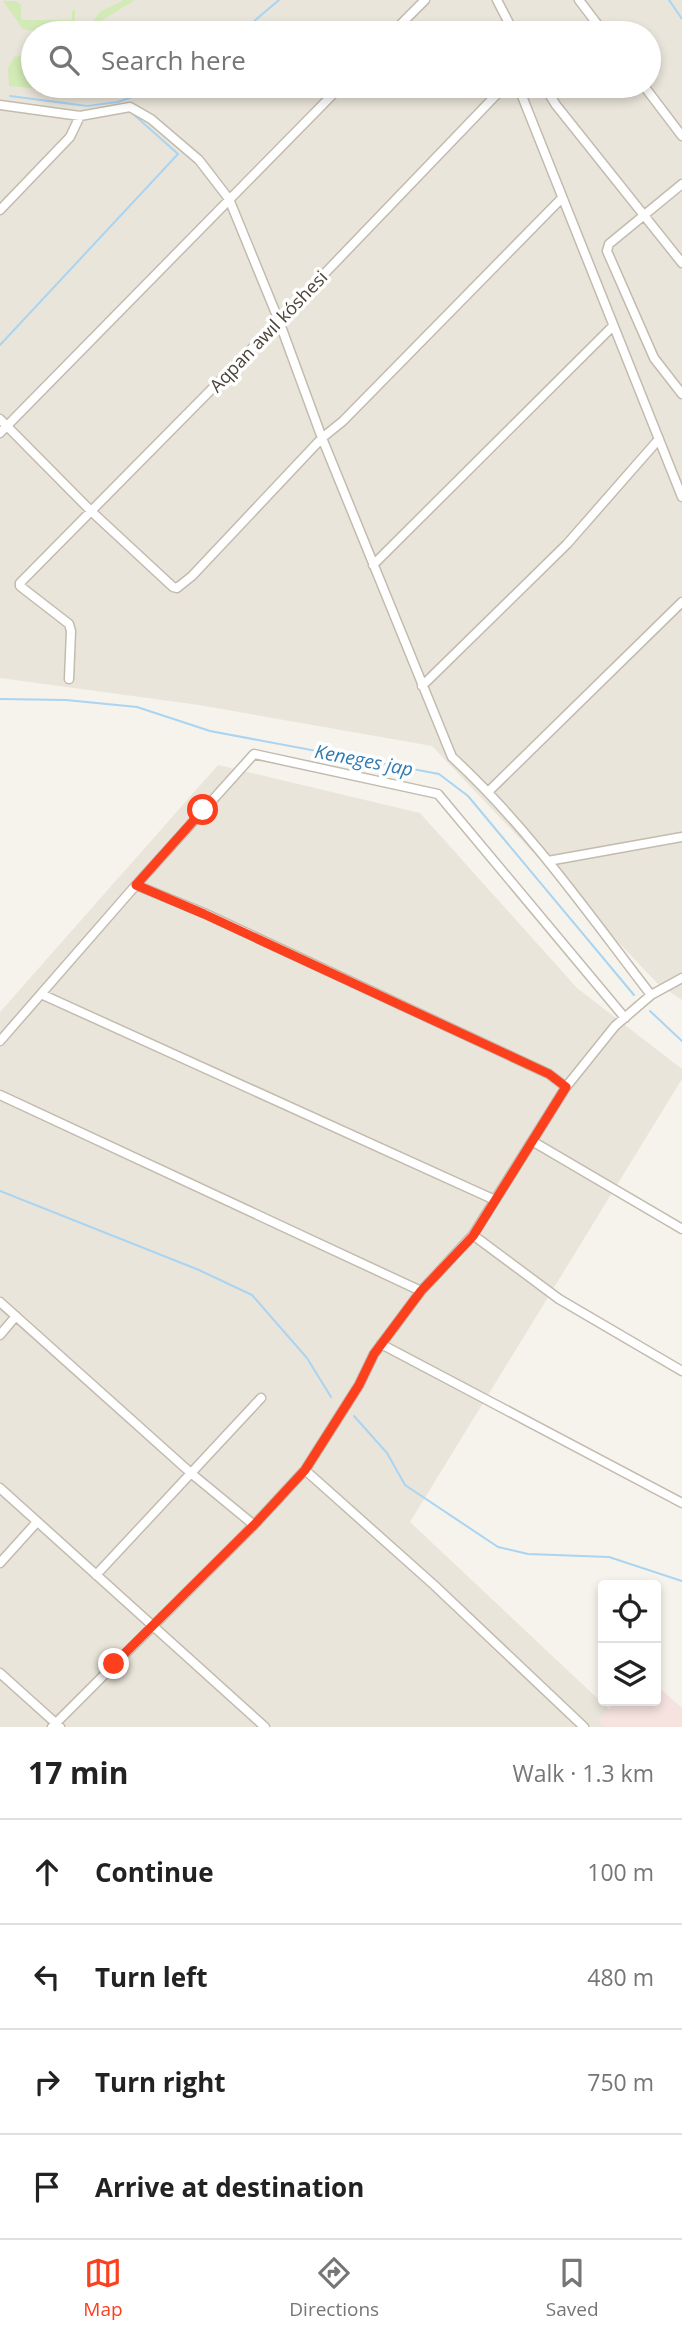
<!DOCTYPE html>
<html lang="en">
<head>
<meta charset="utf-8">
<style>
  body { margin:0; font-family:"Open Sans",sans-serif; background:#f2f2f2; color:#222 }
  .controls { position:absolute; right:21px; bottom:21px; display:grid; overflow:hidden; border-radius:7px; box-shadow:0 4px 10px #0003 }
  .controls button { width:63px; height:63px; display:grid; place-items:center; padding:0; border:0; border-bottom:2px solid #e0e0e0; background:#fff; color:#222; font:35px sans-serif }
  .stop { position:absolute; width:21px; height:21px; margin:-16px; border:5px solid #fc3f1d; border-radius:50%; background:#fff }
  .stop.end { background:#fc3f1d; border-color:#fff; box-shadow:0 2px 7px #0008 }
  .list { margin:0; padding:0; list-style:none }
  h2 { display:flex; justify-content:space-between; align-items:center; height:91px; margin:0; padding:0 28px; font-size:30px }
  h2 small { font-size:23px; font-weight:400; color:#767676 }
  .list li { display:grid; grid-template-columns:46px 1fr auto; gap:21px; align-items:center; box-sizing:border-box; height:105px; padding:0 28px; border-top:2px solid #e0e0e0 }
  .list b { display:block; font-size:26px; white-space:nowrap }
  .list em { font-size:23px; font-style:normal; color:#767676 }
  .icon { flex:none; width:38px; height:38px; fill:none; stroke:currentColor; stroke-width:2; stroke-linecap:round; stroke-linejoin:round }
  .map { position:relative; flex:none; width:682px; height:1727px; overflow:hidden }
  .search { position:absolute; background:#fff; box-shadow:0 4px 10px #0003; left:21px; right:21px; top:21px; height:77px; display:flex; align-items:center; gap:18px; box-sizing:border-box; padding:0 24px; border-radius:38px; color:#767676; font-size:26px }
  .sheet { height:511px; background:#fff }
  nav { display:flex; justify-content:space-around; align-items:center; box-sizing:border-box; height:98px; border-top:2px solid #e0e0e0; background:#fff; font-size:19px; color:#767676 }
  nav a { display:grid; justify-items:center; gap:4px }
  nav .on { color:#fc3f1d }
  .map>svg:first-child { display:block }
</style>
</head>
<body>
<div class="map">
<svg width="682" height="1727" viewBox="0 0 682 1727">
  <rect width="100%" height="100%" fill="#f6f3ec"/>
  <path fill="#eae5da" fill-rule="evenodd" d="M0,0H682V1000L657,983L432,746L199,705L0,678ZM33,33H649V86H33Z
    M218,765L420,813L577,988L682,1069V1079L410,1522L628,1727H0V1012Z"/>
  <path fill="#f6e3e0" d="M656,1685L682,1708V1727H604L598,1721L616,1701H656Z"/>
  <path fill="#d2eab5" d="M124,0H135L94,25L93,21L101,11Z
    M16,1L21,5V19L24,20H70L72,19V10H75V23L65,26L63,31C49,36 37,31 23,29L3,1Z
    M22,51H33V86H45V89L9,86L8,68L14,57L21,56Z"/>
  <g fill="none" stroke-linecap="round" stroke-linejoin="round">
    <path stroke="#a9d4f2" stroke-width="2" d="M669,0L682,19
      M240,33L279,0
      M10,96L87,106L118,102L162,86
      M0,345L178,154L132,113
      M0,699L66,700L137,707L210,731L439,774L468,796L634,995
      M650,1011L682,1041
      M0,1191L199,1270L252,1295L307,1358L331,1397
      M354,1416L387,1453L405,1485L498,1547L528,1554L609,1557L682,1581"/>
    <g stroke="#c2bbae" stroke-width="11">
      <path id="minor" d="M497,0L514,33
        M579,0L604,33
        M392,33L425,0
        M518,86L682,497
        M544,86L556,105L682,263
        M644,86L682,136
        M0,105L80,116L130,107L151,119L199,160L229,199L279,321L322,438L452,757C528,827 588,913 651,995
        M682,184L609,244L607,251L654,358L682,394
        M0,210L70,137L80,116
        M0,419L91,511L173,587L177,588L192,576L322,438L343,421L561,199
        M0,433L341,86
        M373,565L613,326
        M69,679L71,631L69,624L20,586V583L279,321L499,92L513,86
        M422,686L567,544L659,439
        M489,791L682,602
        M548,861L682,837
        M136,885L204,913L549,1074L566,1087
        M41,994L495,1200
        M0,1041L136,885L254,754L438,794L625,1018
        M0,1095L421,1291
        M532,1141L682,1229
        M473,1235L559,1299L682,1371
        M0,1302L192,1474L254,1525
        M0,1335L16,1316
        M381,1344L682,1503
        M305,1470L434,1585L584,1727
        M0,1488L265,1727
        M0,1563L37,1522
        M96,1575L261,1398
        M0,1673L60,1727
        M52,1727L254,1525L305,1470L359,1385L374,1354L421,1291L473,1235L566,1087L615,1026L651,995L682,978"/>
    </g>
    <use href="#minor" stroke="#fff" stroke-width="8"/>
  </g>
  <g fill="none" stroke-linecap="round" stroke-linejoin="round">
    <path stroke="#fc3f1d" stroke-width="9" d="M114,1664L254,1525L305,1470L359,1385L374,1354L421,1291L473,1236L566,1087L549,1074L204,914L136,885L203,810"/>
  </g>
  <g text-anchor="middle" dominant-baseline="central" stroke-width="7" stroke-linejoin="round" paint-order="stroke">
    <g font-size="18" fill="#4b4439" stroke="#fff">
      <text transform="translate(268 331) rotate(-46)">Aqpan awıl kóshesi</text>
    </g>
    <g font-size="19" font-style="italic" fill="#2e7ab2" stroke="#fff">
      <text transform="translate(364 760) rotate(11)">Keneges jap</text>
    </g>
  </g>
</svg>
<div class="controls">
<button><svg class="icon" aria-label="locate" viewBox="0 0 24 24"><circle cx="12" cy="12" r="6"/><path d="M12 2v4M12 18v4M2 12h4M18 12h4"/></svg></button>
<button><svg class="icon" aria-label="layers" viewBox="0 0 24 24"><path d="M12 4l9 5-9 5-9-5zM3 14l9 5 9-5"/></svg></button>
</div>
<div class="stop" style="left:203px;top:810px"></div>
<div class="stop end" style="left:114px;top:1664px"></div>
<div class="search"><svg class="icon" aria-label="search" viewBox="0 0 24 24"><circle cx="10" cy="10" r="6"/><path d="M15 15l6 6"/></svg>Search here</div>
</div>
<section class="sheet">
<h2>17 min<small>Walk · 1.3 km</small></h2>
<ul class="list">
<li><svg class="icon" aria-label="ahead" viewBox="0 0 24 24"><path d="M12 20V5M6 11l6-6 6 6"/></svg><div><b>Continue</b></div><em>100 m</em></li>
<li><svg class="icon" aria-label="left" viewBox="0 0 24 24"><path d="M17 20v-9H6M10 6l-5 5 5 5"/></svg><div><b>Turn left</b></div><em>480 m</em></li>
<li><svg class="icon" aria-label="right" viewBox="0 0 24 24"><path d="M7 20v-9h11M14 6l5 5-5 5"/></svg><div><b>Turn right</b></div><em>750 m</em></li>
<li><svg class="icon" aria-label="arrive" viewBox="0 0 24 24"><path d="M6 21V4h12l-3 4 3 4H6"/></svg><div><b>Arrive at destination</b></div></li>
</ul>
</section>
<nav>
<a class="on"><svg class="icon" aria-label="map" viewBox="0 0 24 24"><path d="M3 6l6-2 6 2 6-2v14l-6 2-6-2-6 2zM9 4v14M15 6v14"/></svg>Map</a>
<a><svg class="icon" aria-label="directions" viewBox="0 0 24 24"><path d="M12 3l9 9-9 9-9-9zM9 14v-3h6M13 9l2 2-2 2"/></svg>Directions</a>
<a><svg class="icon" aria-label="saved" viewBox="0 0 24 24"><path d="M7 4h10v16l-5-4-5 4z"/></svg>Saved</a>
</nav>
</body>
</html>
